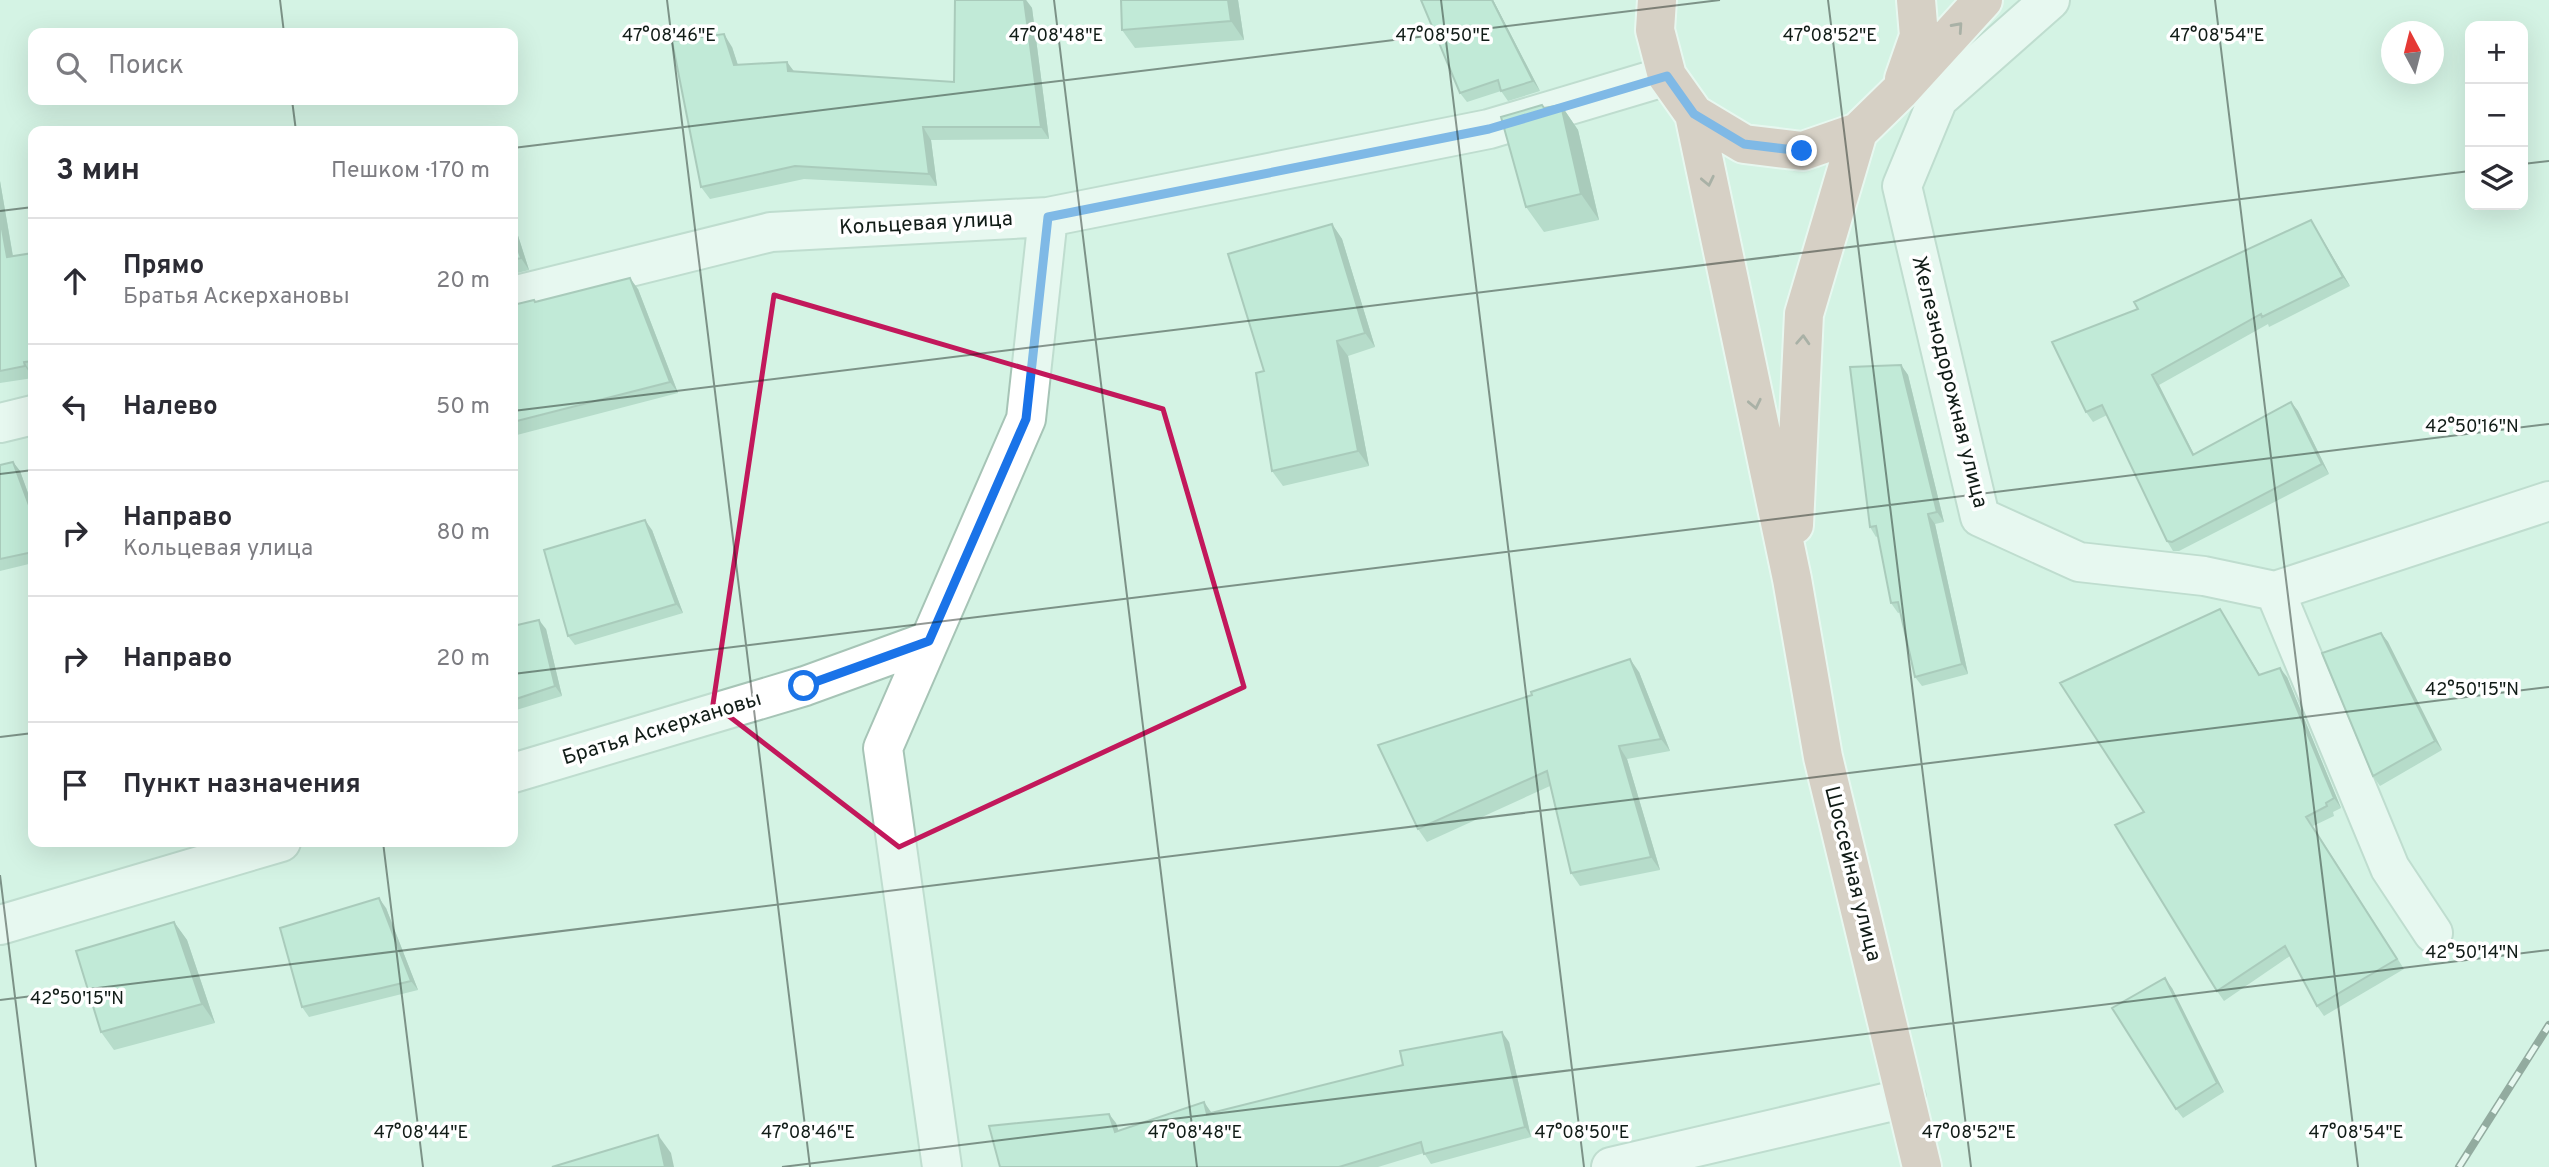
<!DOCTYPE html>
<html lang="ru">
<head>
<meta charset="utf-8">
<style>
  body { margin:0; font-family:Overpass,sans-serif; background:#f2f2f3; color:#2b2b33 }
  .controls { position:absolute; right:21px; top:21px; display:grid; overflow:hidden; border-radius:14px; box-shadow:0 7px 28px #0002 }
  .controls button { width:63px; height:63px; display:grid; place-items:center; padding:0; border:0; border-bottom:2px solid #e1e1e2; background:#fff; color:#2b2b33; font:35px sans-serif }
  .compass { position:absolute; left:2381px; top:21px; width:63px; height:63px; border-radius:50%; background:#fff; box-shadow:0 7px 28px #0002; rotate:353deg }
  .stop { position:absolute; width:21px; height:21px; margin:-16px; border:5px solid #1a73e8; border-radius:50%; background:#fff }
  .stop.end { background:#1a73e8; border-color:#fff; box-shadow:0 2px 7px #0008 }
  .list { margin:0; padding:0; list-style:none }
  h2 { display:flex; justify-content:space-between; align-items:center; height:91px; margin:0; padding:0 28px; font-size:30px }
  h2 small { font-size:23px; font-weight:400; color:#7c7c81 }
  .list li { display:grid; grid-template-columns:46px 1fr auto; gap:21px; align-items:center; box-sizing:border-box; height:126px; padding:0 28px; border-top:2px solid #e1e1e2 }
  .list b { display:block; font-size:26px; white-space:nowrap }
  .list p { margin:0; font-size:23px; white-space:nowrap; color:#7c7c81 }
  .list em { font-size:23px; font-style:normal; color:#7c7c81 }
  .icon { flex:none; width:38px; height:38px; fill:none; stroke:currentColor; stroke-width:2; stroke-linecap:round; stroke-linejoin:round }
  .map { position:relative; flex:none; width:2549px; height:1167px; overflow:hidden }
  .search { position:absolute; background:#fff; box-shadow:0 7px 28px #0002; left:28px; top:28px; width:490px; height:77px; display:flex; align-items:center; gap:18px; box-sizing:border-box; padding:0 24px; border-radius:14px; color:#7c7c81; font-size:26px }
  .panel { position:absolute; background:#fff; box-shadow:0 7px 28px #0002; left:28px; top:126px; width:490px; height:721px; border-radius:14px }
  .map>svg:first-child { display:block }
</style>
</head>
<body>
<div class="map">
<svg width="2549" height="1167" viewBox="0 0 2549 1167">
  <rect width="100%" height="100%" fill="#d4f3e4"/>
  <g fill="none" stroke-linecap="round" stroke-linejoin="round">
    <g stroke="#a6c4b6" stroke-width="42">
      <path id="minor" d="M2050,0L1938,99L1902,186L1980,517L2079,562L2204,576L2275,591L2390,868L2433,933
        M513,296L771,232L1048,217L1489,129L1667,76
        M0,423L33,415
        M2275,591L2549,501
        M513,773L805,686L929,641
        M0,925L281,842
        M942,1167L883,748L1026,419L1048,217
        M1611,1167L1906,1098"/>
    </g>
    <g stroke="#fff" stroke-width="42">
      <path id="major" d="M1657,0L1655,30L1667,76L1694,114L1744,144L1803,151L1858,132L1900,91L1983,0
        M1904,79L1919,36L1916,0
        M1694,114L1792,579L1823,757L1922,1167
        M1794,525L1804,314L1858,132"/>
    </g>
    <use href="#minor" stroke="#fff" stroke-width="38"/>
    <use href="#major" stroke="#daa7a0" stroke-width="38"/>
    <g stroke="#44544d" stroke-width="8">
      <path id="rail" d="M2459,1167L2549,1025"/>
    </g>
    <use href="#rail" stroke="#fff" stroke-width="5" stroke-dasharray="16" stroke-linecap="butt"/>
  </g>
  <path fill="#92c0ab" d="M955,0H1026L1032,8L1049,139L931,140L937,186L804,179L710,199L701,187L732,47L738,65L787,62L794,72L954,82Z
    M1238,0L1244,40L1135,48L1122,30Z
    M1493,0L1540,91L1508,101L1501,91L1467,102L1460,93Z
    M1561,105L1578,130L1599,220L1544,232L1526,207L1545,108Z
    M0,181L13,256L33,253V378L0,383Z
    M513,220L529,270L513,274Z
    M1332,224L1342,239L1375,347L1348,356L1369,466L1283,486L1272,471Z
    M2317,230L2350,286L2269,327L2268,324L2159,385L2194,454L2291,402L2298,411L2329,474L2179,551H2173L2167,541L2107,415L2093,422L2086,412Z
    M638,289L678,393L513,436V305L534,300L536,302Z
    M1901,365L1908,375L1944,522L1935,524L1968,674L1922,686L1915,677L1901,612L1898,613L1891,603L1878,536L1876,537L1870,527Z
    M13,462L20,471L33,507V563L0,571V465Z
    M652,530L683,613L575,645L568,636Z
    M2226,619L2260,675L2287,677L2341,808L2333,812L2334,816L2313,826L2404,969L2324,1016L2317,1006L2290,956L2224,1001L2217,991L2144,812Z
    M513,626L546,629L562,696L513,711Z
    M2381,633L2388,642L2442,750L2380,786L2373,776Z
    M1639,672L1670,751L1627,759L1660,870L1580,886L1571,873L1550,786L1427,842L1418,829L1532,695Z
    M386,908L418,990L309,1017L302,1007Z
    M174,922L187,940L215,1023L114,1050L101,1032Z
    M2172,988L2224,1092L2183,1118L2176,1109Z
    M1509,1042L1531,1137L1431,1164L1424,1153L1378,1167H1000L1116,1123L1118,1131L1204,1102L1211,1113Z"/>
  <path fill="#779c8b" d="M1024,0H1026L1032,8L1049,139L1041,127Z
    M1228,0H1238L1244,40L1231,21Z
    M1492,0H1493L1540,91L1533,81Z
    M724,34L732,47L742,78L734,65Z
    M787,62L796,74L788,71Z
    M1561,105L1578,130L1599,220L1581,194Z
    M923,127L931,140L937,186L929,174Z
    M0,181L15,269L7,257L0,218Z
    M513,220L529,270L521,258L513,234Z
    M2311,220L2317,230L2350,286L2343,277Z
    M1332,224L1342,239L1375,347L1365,333Z
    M630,278L638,289L678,393L670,382Z
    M1337,341L1348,356L1369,466L1358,451Z
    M24,362L32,374L33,378L25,366Z
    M1901,365L1908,375L1944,522L1937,512Z
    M2152,375L2159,385L2199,465L2193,455Z
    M2291,402L2298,411L2329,474L2322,464Z
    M13,462L20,471L33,507V516Z
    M1928,514L1935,524L1968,674L1962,664Z
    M645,520L652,530L683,613L676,604Z
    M2220,609L2226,619L2266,685L2259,675Z
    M539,620L546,629L562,696L555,686Z
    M2381,633L2388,642L2442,750L2435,741Z
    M1630,659L1639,672L1670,751L1661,739Z
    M2280,668L2287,677L2341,808L2334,798Z
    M1619,746L1627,759L1660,870L1651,857Z
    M379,898L386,908L418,990L411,981Z
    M174,922L187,940L215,1023L202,1004Z
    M2165,978L2172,988L2224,1092L2217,1083Z
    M1502,1032L1509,1042L1531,1137L1525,1127Z
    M1204,1102L1211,1112L1214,1124L1207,1114Z
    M1109,1114L1116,1123L1122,1142L1115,1132Z
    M658,1135L671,1153L674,1167H665Z"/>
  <path fill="#aadfc7" stroke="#779c8b" stroke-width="2" d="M955,0H1024L1041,127H923L929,174L795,166L701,187L672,41L724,34L734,65L787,62L788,71L954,82Z
    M1121,0H1228L1231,21L1122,30Z
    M1421,0H1492L1533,81L1501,91L1498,80L1460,93Z
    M1542,105L1544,108L1561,105L1581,194L1526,207L1501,117Z
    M0,218L7,257L33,253V361L24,362L25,366L0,371Z
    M2311,220L2343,277L2262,317L2261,314L2152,375L2193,455L2291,402L2322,464L2172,542L2167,541L2102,405L2086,412L2052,342L2138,309L2134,302Z
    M1332,224L1365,333L1337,341L1358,451L1272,471L1256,373L1264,371L1228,254Z
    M513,234L521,258L513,260Z
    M630,278L670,382L513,422V305L534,300L535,302Z
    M1901,365L1937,512L1928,514L1962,664L1915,677L1898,602L1891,603L1876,526L1870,527L1850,367Z
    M13,462L33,516V552L0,559V465Z
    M645,520L676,604L568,636L544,550Z
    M2220,609L2259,675L2280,668L2334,798L2326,803L2327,806L2306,817L2397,959L2317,1006L2285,946L2217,991L2115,825L2144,812L2060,683Z
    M539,620L555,686L513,700V626Z
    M2381,633L2435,741L2373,776L2322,653Z
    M1630,659L1661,739L1619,746L1651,857L1571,873L1547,771L1418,829L1378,745L1532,695L1531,692Z
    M379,898L411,981L302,1007L280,928Z
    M174,922L202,1004L101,1032L76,951Z
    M2165,978L2217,1083L2176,1109L2112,1008Z
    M1502,1032L1525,1127L1424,1154L1421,1142L1339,1167H1000L989,1126L1109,1114L1115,1132L1204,1102L1207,1114L1403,1065L1400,1051Z
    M658,1135L665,1167H552Z"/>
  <defs><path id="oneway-chevron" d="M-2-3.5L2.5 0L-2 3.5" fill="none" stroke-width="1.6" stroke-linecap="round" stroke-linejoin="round" transform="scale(1.75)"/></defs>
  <g stroke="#76625c">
    <use href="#oneway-chevron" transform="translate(1958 27) rotate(-48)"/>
    <use href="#oneway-chevron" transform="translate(1708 181) rotate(78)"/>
    <use href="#oneway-chevron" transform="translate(1803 340) rotate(-87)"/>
    <use href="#oneway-chevron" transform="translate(1755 404) rotate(78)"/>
  </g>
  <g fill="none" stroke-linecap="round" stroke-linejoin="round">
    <path stroke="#1a73e8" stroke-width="9" d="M804,686L929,641L1026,419L1048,217L1489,129L1667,76L1694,114L1744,144L1802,151"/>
  </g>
  <path d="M0 0H2549V1167H0ZM774,295L1163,409L1244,687L899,847L713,704Z" fill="#d4f3e4" fill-opacity=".55" fill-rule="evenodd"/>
  <path fill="none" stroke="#c2185b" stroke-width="5" stroke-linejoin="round" d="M774,295L1163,409L1244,687L899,847L713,704Z"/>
  <path fill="none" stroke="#111c17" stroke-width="2" stroke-opacity="0.45" d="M280,0L284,33M667,0L810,1167M1054,0L1197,1167M1441,0L1584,1167M1828,0L1971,1167M2215,0L2358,1167M292,100L296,131M513,148L1720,0M2523,164L2549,161M0,211L33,207M513,411L2470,171M0,474L33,470M513,674L2549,424M0,737L33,733M383,842L423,1167M0,875L36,1167M0,1000L2549,687M782,1167L2549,950"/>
  <g text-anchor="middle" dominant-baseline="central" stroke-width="7" stroke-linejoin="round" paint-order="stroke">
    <g font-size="21" fill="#111c17" stroke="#fff">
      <text transform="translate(926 224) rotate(-3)">Кольцевая улица</text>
      <text transform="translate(1949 382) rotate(76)">Железнодорожная улица</text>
      <text transform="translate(662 729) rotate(-17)">Братья Аскерхановы</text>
      <text transform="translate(1852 874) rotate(76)">Шоссейная улица</text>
    </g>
  </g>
  <g font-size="18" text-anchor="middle" fill="#111c17" stroke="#fff" stroke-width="7" stroke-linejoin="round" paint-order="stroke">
    <text x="669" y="41">47°08'46"E</text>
    <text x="1056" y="41">47°08'48"E</text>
    <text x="1443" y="41">47°08'50"E</text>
    <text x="1830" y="41">47°08'52"E</text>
    <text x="2217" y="41">47°08'54"E</text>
    <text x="2472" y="432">42°50'16"N</text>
    <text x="2472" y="695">42°50'15"N</text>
    <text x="2472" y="958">42°50'14"N</text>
    <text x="77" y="1004">42°50'15"N</text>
    <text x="421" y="1138">47°08'44"E</text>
    <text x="808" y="1138">47°08'46"E</text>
    <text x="1195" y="1138">47°08'48"E</text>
    <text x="1582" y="1138">47°08'50"E</text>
    <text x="1969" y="1138">47°08'52"E</text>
    <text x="2356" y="1138">47°08'54"E</text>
  </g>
</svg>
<div class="controls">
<button>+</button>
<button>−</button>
<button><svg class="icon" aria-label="layers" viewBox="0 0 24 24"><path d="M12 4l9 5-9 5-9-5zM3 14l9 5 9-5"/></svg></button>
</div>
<svg class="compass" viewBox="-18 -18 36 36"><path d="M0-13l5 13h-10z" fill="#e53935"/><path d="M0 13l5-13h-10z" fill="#7c7c81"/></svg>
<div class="stop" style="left:804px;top:686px"></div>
<div class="stop end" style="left:1802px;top:151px"></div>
<div class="search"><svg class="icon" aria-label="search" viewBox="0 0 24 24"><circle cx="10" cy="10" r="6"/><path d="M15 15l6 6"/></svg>Поиск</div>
<section class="panel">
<h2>3 мин<small>Пешком · 170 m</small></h2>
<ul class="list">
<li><svg class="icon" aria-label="ahead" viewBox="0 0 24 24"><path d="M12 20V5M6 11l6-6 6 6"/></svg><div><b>Прямо</b><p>Братья Аскерхановы</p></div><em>20 m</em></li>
<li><svg class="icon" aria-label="left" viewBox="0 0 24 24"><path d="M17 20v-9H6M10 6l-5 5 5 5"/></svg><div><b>Налево</b></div><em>50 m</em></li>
<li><svg class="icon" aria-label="right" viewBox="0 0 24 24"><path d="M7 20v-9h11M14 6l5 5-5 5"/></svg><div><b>Направо</b><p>Кольцевая улица</p></div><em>80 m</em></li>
<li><svg class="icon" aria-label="right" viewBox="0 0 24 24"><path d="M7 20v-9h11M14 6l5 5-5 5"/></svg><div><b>Направо</b></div><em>20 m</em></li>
<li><svg class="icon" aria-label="arrive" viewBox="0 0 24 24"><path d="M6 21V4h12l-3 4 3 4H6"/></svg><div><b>Пункт назначения</b></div></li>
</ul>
</section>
</div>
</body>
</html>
